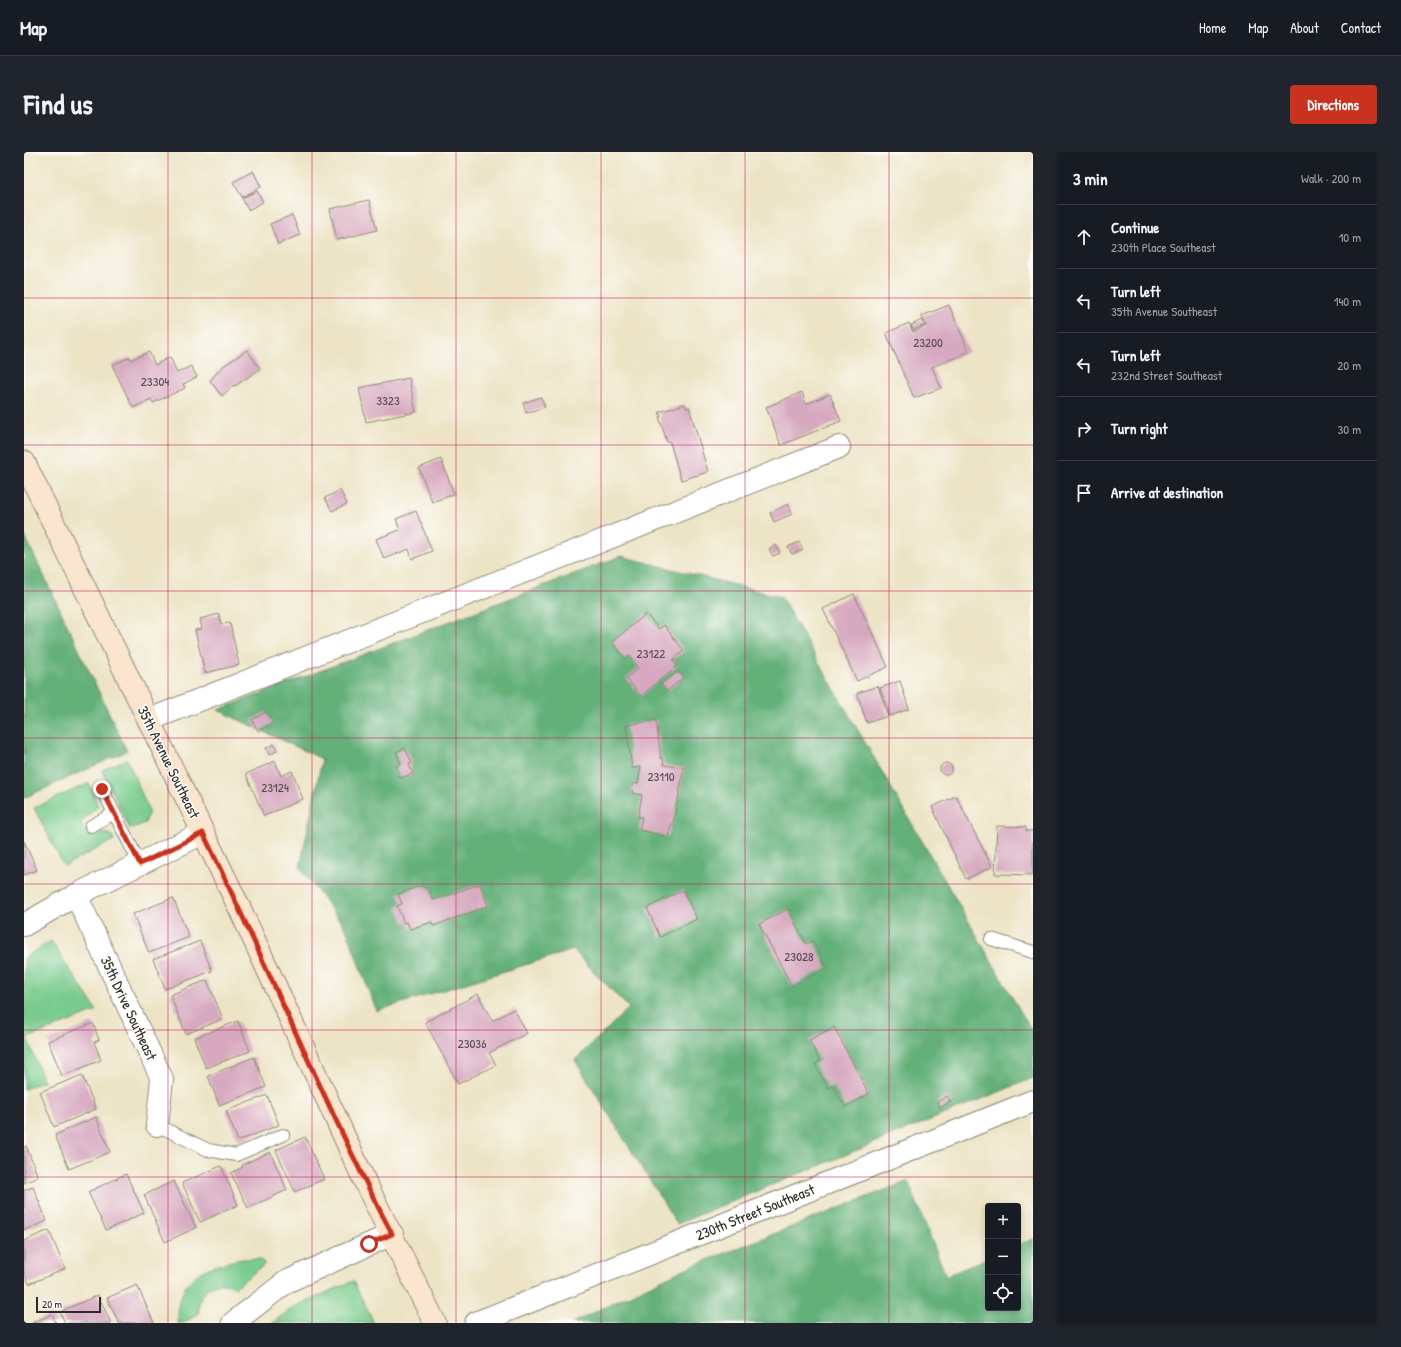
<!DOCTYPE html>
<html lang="en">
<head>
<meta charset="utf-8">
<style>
  body { margin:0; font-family:"Patrick Hand",sans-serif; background:#20242c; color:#f1f3f6 }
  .controls { position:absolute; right:12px; bottom:12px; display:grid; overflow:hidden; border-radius:4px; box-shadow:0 2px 6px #0003 }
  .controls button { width:36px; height:36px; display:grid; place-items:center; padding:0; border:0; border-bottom:1px solid #363941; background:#171b24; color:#f1f3f6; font:20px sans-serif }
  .scale { position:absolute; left:12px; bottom:10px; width:65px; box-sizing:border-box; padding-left:4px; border:2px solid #2b2b2b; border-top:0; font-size:11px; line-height:14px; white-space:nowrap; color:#2b2b2b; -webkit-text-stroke:3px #fdfcf7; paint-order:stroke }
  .stop { position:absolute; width:12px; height:12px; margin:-9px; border:3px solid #c8321e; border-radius:50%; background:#fff }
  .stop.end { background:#c8321e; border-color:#fff; box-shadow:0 1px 4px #0008 }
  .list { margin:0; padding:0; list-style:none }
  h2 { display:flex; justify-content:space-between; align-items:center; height:52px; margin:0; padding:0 16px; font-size:17px }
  h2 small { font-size:13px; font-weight:400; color:#9ea1a6 }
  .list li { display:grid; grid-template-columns:26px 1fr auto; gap:12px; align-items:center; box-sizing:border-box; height:64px; padding:0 16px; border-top:1px solid #363941 }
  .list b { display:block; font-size:15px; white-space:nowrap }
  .list p { margin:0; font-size:13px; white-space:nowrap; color:#9ea1a6 }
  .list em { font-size:13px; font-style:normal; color:#9ea1a6 }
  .icon { flex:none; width:22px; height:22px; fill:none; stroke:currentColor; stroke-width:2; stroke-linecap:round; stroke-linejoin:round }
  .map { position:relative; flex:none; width:1009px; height:1171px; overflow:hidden; border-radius:4px }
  header { display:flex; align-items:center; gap:24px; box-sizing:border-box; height:56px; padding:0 20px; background:#171b24; border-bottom:1px solid #363941 }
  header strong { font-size:19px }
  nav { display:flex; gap:22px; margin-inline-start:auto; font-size:14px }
  .intro { display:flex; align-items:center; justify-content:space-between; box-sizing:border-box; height:96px; padding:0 24px }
  h1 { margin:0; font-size:28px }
  .button { padding:10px 18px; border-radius:4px; background:#c8321e; color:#fff; font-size:14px; font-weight:700 }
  main { display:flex; gap:24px; padding:0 24px }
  aside { flex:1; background:#171b24; border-radius:4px; box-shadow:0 2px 6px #0003 }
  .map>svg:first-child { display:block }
</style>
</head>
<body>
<header>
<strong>Map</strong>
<nav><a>Home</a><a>Map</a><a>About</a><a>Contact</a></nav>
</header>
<div class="intro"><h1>Find us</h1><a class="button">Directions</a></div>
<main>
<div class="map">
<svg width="1009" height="1171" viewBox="0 0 1009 1171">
  <rect width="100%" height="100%" fill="#fdfcf7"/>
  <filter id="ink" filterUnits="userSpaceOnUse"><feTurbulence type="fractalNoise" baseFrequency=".025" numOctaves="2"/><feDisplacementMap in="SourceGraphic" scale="8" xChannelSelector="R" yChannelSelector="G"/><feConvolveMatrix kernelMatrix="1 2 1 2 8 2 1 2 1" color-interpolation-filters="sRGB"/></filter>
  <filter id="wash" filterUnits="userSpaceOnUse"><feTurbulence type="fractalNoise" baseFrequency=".012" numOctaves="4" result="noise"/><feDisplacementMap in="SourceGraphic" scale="16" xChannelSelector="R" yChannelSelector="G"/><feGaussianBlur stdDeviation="0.9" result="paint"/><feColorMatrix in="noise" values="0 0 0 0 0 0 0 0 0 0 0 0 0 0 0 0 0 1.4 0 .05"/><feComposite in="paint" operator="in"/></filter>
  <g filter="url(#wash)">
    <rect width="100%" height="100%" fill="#ede4c6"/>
    <path fill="#7acc8e" stroke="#527c5c" d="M103,607L125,659L121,671L106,677L78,618Z
      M65,631L74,654L57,671L64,683L78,680L88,683L90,688L40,714L10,656Z
      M27,789L73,859L3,886L20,929L0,937V806Z
      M218,1107H236L241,1112L211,1135C190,1126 173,1138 175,1161L160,1171H154C154,1164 154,1156 156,1149C162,1119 193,1112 218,1107Z
      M329,1129L350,1171H248L270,1155Z"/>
    <path fill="#63b079" stroke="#476e52" d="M0,382L103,599L0,646Z
      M597,404L757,445L1009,881V926L653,1072L551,908L605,856L549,798L352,859L322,777L276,715L298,607L194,558Z
      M884,1029L922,1124L964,1106V1156H994V1093L1009,1087V1171H548L658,1118Z"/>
    <g id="blocks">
      <path fill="#d7a9c0" d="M229,19L237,35L218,45L209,30Z
        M233,39L239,50L224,58L218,46Z
        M345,48L353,78L313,88L306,57Z
        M268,63L276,83L254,92L246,72Z
        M925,153L945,200L908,215L917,236L890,246L862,181L885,171L889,180L902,174L898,164Z
        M898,168L901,173L889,178L887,173Z
        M223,198L236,217L211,234L210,233L198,244L186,229L197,216Z
        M125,200L131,213L146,205L153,221L167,214L173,225L159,232L161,236L129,251L127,247L109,256L88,213L106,205L107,208Z
        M385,226L392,260L342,270L335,236Z
        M778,240L782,252L806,242L817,269L757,293L742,255Z
        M517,245L521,255L502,261L499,251Z
        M661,252L662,256L665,255L684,320L657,328L646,290H643L635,265H637L635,260Z
        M417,307L430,342L408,350L395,316Z
        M316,338L323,352L308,359L301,346Z
        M764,352L768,362L750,370L746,361Z
        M392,359L408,399L388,407L385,397L360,407L352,387L376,378L372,367Z
        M775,390L779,398L768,402L764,395Z
        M752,393L756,401L749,404L745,397Z
        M830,442L864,515L833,529L799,457Z
        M195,462L197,472L206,471L215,513L181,521L171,478L178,477L176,467Z
        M622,462L635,477L640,473L660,499L649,508L653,514L617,544L602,526L614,516L605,504L601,507L588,490Z
        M654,519L660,525L643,539L637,532Z
        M876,529L885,557L866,564L856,536Z
        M854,534L864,564L843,571L833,541Z
        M242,560L249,571L234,579L228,568Z
        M632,568L637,606H639L640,613L660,616L649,672H647L644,685L615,678L618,665H614L618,643L608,641L609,631L614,632L617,615L608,616L602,573Z
        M250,592L253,599L245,603L242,596Z
        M381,596L388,611L385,612L389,622L376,626L372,614L377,612L372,600Z
        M251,609L257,624L268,619L279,647L240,664L222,622Z
        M916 617a6 6 0 1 1 12 0a6 6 0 1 1-12 0Z
        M932,644L968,715L942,727L908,655Z
        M973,674L1002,675V679H1009V723L971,722Z
        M0,689L13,718L0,723Z
        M456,732L464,754L409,774L408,770L386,777L383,770L380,771L373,754L378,752L374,742L399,733L400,736L405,735L409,748Z
        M659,738L673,767L636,785L623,756Z
        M149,746L165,785L125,801L109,762Z
        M764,757L782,792L789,789L803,816L768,834L735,772Z
        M176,789L188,819L141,837L129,807Z
        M183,828L199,867L162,882L146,843Z
        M454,842L468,869L490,857L503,881L465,901L472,913L434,932L401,870Z
        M214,869L226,899L182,916L170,886Z
        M69,871L75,888L70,890L77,908L38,924L24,889Z
        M810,875L845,942L821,955L809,933L804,936L791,912L796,909L785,888Z
        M230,905L242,935L195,953L184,924Z
        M58,923L72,957L30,975L16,940Z
        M243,943L255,973L214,989L202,959Z
        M923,944L927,950L916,956L913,950Z
        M72,965L86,1000L45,1017L31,983Z
        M281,985L300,1027L271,1040L252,998Z
        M2,994L14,1025L0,1031V995Z
        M246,1000L263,1038L224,1056L207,1021L219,1015L218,1013Z
        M197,1014L214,1053L176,1070L158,1031Z
        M102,1022L120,1061L82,1078L64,1040Z
        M150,1029L172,1076L141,1090L120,1043Z
        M9,1035L23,1069L0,1078V1038Z
        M25,1078L41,1117L5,1132L0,1120V1089Z
        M113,1133L130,1171H95L83,1146Z
        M74,1143L87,1171H41L36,1160Z
        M28,1162L32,1171H8Z"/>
    </g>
  </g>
  <g filter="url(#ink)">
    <use href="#blocks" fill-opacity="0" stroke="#8c8878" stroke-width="1"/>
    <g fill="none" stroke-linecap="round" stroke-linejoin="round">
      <g stroke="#8c8878" stroke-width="14">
        <path id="lane" d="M78,637L116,712
          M67,674L90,661
          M967,787L1009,800
          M133,973L184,998L212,1003L259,983"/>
      </g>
      <g stroke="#8c8878" stroke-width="24">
        <path id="street" d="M125,568L815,295
          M52,743L138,927L133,973
          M0,773L52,743L179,681
          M209,1171L262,1130L368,1082
          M452,1171L1009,949"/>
      </g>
      <g stroke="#8c8878" stroke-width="24">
        <path id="secondary" d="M0,310L216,757L342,1032L411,1171"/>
      </g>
      <use href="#lane" stroke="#fff" stroke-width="12"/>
      <use href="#street" stroke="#fff" stroke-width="22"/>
      <use href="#secondary" stroke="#fbe5cf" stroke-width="22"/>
    </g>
  </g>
  <g fill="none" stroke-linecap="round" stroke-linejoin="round" filter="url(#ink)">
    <path stroke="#c8321e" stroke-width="5" d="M78,637L116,712L179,681C244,814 300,951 368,1082L345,1092"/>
  </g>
  <path fill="none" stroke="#c2185b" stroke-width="1" stroke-opacity="0.55" d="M144,0V1171M288,0V1171M432,0V1171M577,0V1171M721,0V1171M865,0V1171M0,146H1009M0,293H1009M0,439H1009M0,586H1009M0,732H1009M0,878H1009M0,1025H1009"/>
  <g text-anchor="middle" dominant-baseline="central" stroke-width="3" stroke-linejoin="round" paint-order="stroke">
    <g font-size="13" fill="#564a50">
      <text x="904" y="190">23200</text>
      <text x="131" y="229">23304</text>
      <text x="364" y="248">3323</text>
      <text x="627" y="501">23122</text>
      <text x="637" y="624">23110</text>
      <text x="251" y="635">23124</text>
      <text x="775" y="804">23028</text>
      <text x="448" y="891">23036</text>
    </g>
    <g font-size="15" fill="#2b2b2b" stroke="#fdfcf7">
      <text transform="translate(145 610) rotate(64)">35th Avenue Southeast</text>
      <text transform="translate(105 856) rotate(65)">35th Drive Southeast</text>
      <text transform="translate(731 1060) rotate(-22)">230th Street Southeast</text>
    </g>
  </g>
</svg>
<div class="controls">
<button>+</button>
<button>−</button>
<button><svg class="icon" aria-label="locate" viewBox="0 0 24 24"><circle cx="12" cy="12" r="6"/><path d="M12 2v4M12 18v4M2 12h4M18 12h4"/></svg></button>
</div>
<div class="scale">20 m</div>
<div class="stop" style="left:345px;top:1092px"></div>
<div class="stop end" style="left:78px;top:637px"></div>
</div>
<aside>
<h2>3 min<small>Walk · 200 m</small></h2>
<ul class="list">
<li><svg class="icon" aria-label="ahead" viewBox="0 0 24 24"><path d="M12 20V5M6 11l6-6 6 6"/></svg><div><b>Continue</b><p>230th Place Southeast</p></div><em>10 m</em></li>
<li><svg class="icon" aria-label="left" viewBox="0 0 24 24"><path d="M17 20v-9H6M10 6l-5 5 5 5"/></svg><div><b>Turn left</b><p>35th Avenue Southeast</p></div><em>140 m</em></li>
<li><svg class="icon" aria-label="left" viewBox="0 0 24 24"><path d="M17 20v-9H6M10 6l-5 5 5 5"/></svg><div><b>Turn left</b><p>232nd Street Southeast</p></div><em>20 m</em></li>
<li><svg class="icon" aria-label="right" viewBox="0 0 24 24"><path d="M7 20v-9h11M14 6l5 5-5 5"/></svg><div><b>Turn right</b></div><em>30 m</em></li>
<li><svg class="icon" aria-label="arrive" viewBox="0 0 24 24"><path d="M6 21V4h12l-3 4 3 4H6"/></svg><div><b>Arrive at destination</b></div></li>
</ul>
</aside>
</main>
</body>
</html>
